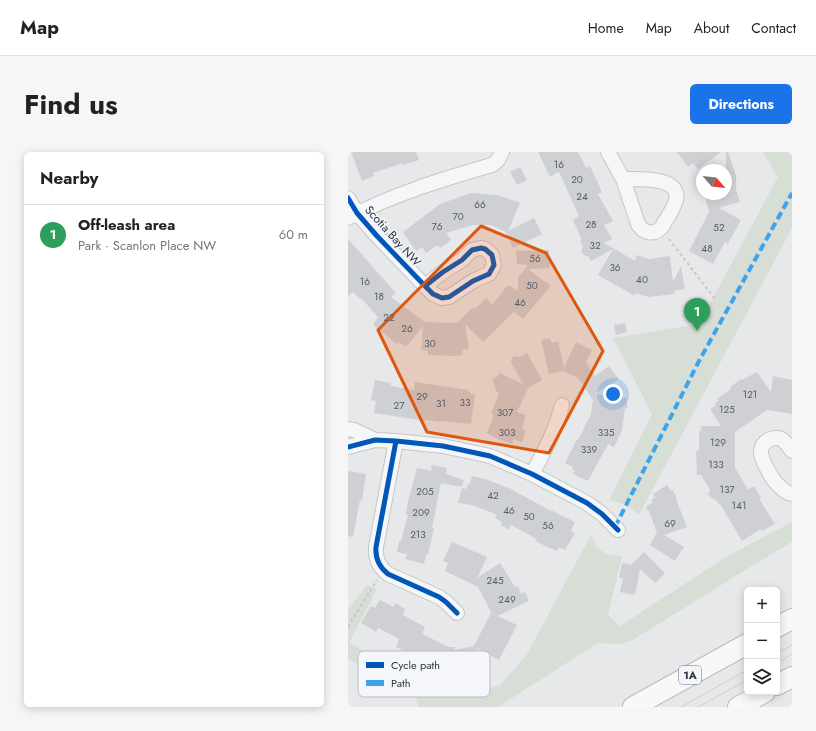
<!DOCTYPE html>
<html lang="en">
<head>
<meta charset="utf-8">
<style>
  body { margin:0; font-family:Jost,sans-serif; background:#f6f6f6; color:#222 }
  .controls { position:absolute; right:12px; bottom:12px; display:grid; overflow:hidden; border-radius:6px; box-shadow:0 2px 10px #0003 }
  .controls button { width:36px; height:36px; display:grid; place-items:center; padding:0; border:0; border-bottom:1px solid #e0e0e0; background:#fff; color:#222; font:20px sans-serif }
  .compass { position:absolute; left:348px; top:12px; width:36px; height:36px; border-radius:50%; background:#fff; box-shadow:0 2px 10px #0003; rotate:118deg }
  .you { position:absolute; left:265px; top:242px; width:14px; height:14px; margin:-10px; border:3px solid #fff; border-radius:50%; background:#1a73e8; box-shadow:0 0 0 6px #1a73e833 }
  .badge { display:grid; place-items:center; width:26px; height:26px; border-radius:50%; background:#1a73e8; color:#fff; font-size:13px; font-weight:700 }
  .pin { position:absolute; translate:-50% -33px; filter:drop-shadow(0 1px 2px #0008) }
  .pin::after { content:''; position:absolute; top:21px; width:14px; height:12px; background:inherit; clip-path:polygon(0 0,100% 0,50% 100%) }
  .list { margin:0; padding:0; list-style:none }
  h2 { display:flex; justify-content:space-between; align-items:center; height:52px; margin:0; padding:0 16px; font-size:17px }
  h2 small { font-size:13px; font-weight:400; color:#767676 }
  .list li { display:grid; grid-template-columns:26px 1fr auto; gap:12px; align-items:center; box-sizing:border-box; height:60px; padding:0 16px; border-top:1px solid #e0e0e0 }
  .list b { display:block; font-size:15px; white-space:nowrap }
  .list p { margin:0; font-size:13px; white-space:nowrap; color:#767676 }
  .list em { font-size:13px; font-style:normal; color:#767676 }
  .icon { flex:none; width:22px; height:22px; fill:none; stroke:currentColor; stroke-width:2; stroke-linecap:round; stroke-linejoin:round }
  .map { position:relative; flex:none; width:444px; height:555px; overflow:hidden; border-radius:6px }
  header { display:flex; align-items:center; gap:24px; box-sizing:border-box; height:56px; padding:0 20px; background:#fff; border-bottom:1px solid #e0e0e0 }
  header strong { font-size:19px }
  nav { display:flex; gap:22px; margin-inline-start:auto; font-size:14px }
  .intro { display:flex; align-items:center; justify-content:space-between; box-sizing:border-box; height:96px; padding:0 24px }
  h1 { margin:0; font-size:28px }
  .button { padding:10px 18px; border-radius:6px; background:#1a73e8; color:#fff; font-size:14px; font-weight:700 }
  main { display:flex; gap:24px; padding:0 24px }
  aside { flex:1; background:#fff; border-radius:6px; box-shadow:0 2px 10px #0003 }
  .map>svg:first-child { display:block }
</style>
</head>
<body>
<header>
<strong>Map</strong>
<nav><a>Home</a><a>Map</a><a>About</a><a>Contact</a></nav>
</header>
<div class="intro"><h1>Find us</h1><a class="button">Directions</a></div>
<main>
<aside>
<h2>Nearby<small></small></h2>
<ul class="list">
<li><span class="badge" style="background:#2e9e5b">1</span><div><b>Off-leash area</b><p>Park · Scanlon Place NW</p></div><em>60 m</em></li>
</ul>
</aside>
<div class="map">
<svg width="444" height="555" viewBox="0 0 444 555">
  <rect width="100%" height="100%" fill="#e6e8ea"/>
  <path fill="#d6ded6" d="M415,0H444V76L291,363L279,353L261,348L304,262L265,186L351,172L430,25Z
    M444,370V390L399,417L283,489L272,492L250,491L150,555H71L66,544L0,507V458L19,433L29,437L1,491L39,511L73,536L113,545L152,533L178,504L243,383L249,396L261,403L274,404L260,463L272,474L378,405Z"/>
  <path fill="#ced0d3" d="M3,0H68L71,8L55,13V11L25,21L26,24L14,29Z
    M190,0H230L238,16L242,14L254,40L250,42L265,69L256,73L264,87L256,91L287,109L288,103L301,107L322,104L325,130L333,114L337,137L326,139V142L317,143L301,145L287,141V144L250,123L265,97L243,109L241,105L236,103L233,99L235,95L232,89L234,88L225,68L231,64L211,20L202,25Z
    M329,0H373L350,17L345,11L340,15Z
    M378,0H380L388,23V37L392,50L371,56L393,68L380,92L377,90L365,112L341,99L361,60L356,42H378Z
    M172,15L179,28L169,33L162,20Z
    M123,41L150,43L170,50L172,51L160,79L186,66L194,82L165,96L158,80L143,73H125L98,81L103,88L92,96L90,93L78,101L74,95L68,99L66,96L55,80L92,52Z
    M0,87L48,141L43,145L77,170L104,171L110,170L125,155L127,157L138,146L144,153L159,134H163L170,139V126L180,113L169,112L168,99L201,98L202,116L180,117L203,134L175,167L166,160L135,190L117,172L121,197L114,198L115,203L108,204L80,203V199L73,198L75,174L58,195L51,190L49,192L25,173L30,165L13,146L12,147L5,140L0,144Z
    M277,171L279,180L268,183L266,173Z
    M202,186L204,191L210,189L216,215L228,190L244,198L238,210L247,224L261,214L271,227L247,242L279,246V257L277,256L274,279L266,295L260,292L240,329L225,322L227,319L224,317L225,315L217,311L229,287L230,288L243,262L245,248L230,226L215,219L201,222L193,188Z
    M179,201L194,228L180,236L169,260L178,263L174,277L178,278L174,291L166,287L164,292L150,287L139,281L146,263L143,262L151,241L149,240L144,227L149,225L151,221L175,232L163,210L164,206L168,204L171,205Z
    M409,220L423,240L425,224L444,228V262L419,258L387,280V316L400,338L406,334L413,346L411,347L427,372L414,379L413,377L394,389L372,352H371L368,348L363,346L360,342L362,338L353,323H349L348,299H351V279H353V274H373L362,257L368,253L367,251L371,248L369,247L383,237L382,235L393,227L394,228Z
    M27,228L43,231V234L66,238L67,230L120,238L123,242H127L123,272L94,269V270L79,268L78,269L26,261L28,249L23,248Z
    M83,313L99,316L98,322L116,328L114,335L93,331L84,376H86L80,402H78L76,412L57,407L59,402L49,400L51,389H53L60,363H58L60,349L69,316L84,319Z
    M0,319L18,322L14,349L12,348L5,385L0,384Z
    M124,324L137,327L163,337L203,359V358L227,370L223,379L227,381L217,398L211,395L209,399L197,394L188,389L189,387L163,373L161,378L153,373L154,370L147,366L149,363L124,353L110,351L114,336L118,337L120,332H122Z
    M319,333L323,339L324,337L329,346L328,347L339,375L316,383L336,395L327,409L302,393L309,380L302,362L298,355L305,350L303,348L307,345L305,342Z
    M104,390L139,405L129,426L152,411L167,435L170,434L173,442L177,440L181,449L149,464L169,473L151,508L129,496L134,522L117,525V524H85L68,516L70,512L64,509L66,504L48,495L51,487L30,476L28,480L13,471L23,454L27,456L32,448L45,455L48,451L57,457L55,463L77,475L74,482L101,495H107V498L126,494L143,461L144,462L130,435L97,419L100,411L95,409Z
    M296,400L317,421L307,431L292,417L287,443L272,440L275,426H271L274,411L283,413Z"/>
  <g fill="none" stroke-linecap="round" stroke-linejoin="round">
    <g stroke="#c4c6c8" stroke-width="16">
      <path id="minor" d="M260,0L275,27L290,72C295,81 306,84 314,75C318,67 326,57 328,48C333,24 290,27 275,27
        M0,46L9,61L29,84L77,134L85,142L94,146L101,145L125,129L141,122L146,113L144,103L137,97L133,96L124,98L114,108L95,120L77,134
        M0,66C46,42 95,27 144,13L150,8L154,0
        M0,277L6,278L27,288
        M48,289L28,395C27,407 31,415 40,422L91,445L98,450L109,461
        M0,295L27,288L48,289L95,294L142,304L184,322L239,351L254,362L270,378
        M444,299C442,296 439,292 436,289C428,282 414,288 413,299C412,306 425,329 431,334C435,338 439,341 444,342
        M184,322C196,300 208,278 214,253"/>
    </g>
    <g stroke="#b8bbbf" stroke-width="22">
      <path id="highway" d="M429,475L444,467
        M429,533L444,525
        M285,555L399,492
        M390,555L417,540"/>
    </g>
    <path stroke="#c5c6ca" stroke-width="2" stroke-dasharray="3 3" stroke-linecap="butt" d="M321,87L367,147
      M0,475L29,428"/>
    <use href="#minor" stroke="#f5f6f7" stroke-width="14"/>
    <use href="#highway" stroke="#f8f8f8" stroke-width="20"/>
    <path stroke="#cecfd2" stroke-width="1" d="M429,501L444,493
      M429,511L444,502
      M333,555L399,518
      M350,555L399,528"/>
    <path stroke="#3ea3ec" stroke-width="4" stroke-dasharray="8 4" stroke-linecap="butt" d="M267,375L351,209L444,41"/>
    <g stroke="#f4f6f9" stroke-width="8">
      <path id="cycleway" d="M0,46L9,61L29,84L77,134L85,142L94,146L101,145L125,129L141,122L146,113L144,103L137,97L133,96L124,98L114,108L95,120L77,134
        M48,289L28,395C27,407 31,415 40,422L91,445L98,450L109,461
        M0,295L27,288L48,289L95,294L142,304L184,322L239,351L254,362L270,378"/>
    </g>
    <use href="#cycleway" stroke="#0057b8" stroke-width="5"/>
  </g>
  <path fill="#df570f" fill-opacity="0.2" stroke="#df570f" stroke-width="3" stroke-linejoin="round" d="M133,74L198,101L255,199L201,301L79,280L30,178Z"/>
  <g text-anchor="middle" dominant-baseline="central" stroke-width="3" stroke-linejoin="round" paint-order="stroke">
    <g font-size="10" fill="#545c69">
      <text x="211" y="12">16</text>
      <text x="229" y="27">20</text>
      <text x="234" y="44">24</text>
      <text x="132" y="52">66</text>
      <text x="110" y="64">70</text>
      <text x="243" y="72">28</text>
      <text x="89" y="74">76</text>
      <text x="371" y="75">52</text>
      <text x="247" y="93">32</text>
      <text x="359" y="96">48</text>
      <text x="187" y="106">56</text>
      <text x="267" y="115">36</text>
      <text x="294" y="127">40</text>
      <text x="17" y="129">16</text>
      <text x="184" y="133">50</text>
      <text x="31" y="144">18</text>
      <text x="172" y="150">46</text>
      <text x="41" y="165">22</text>
      <text x="59" y="176">26</text>
      <text x="82" y="191">30</text>
      <text x="402" y="242">121</text>
      <text x="74" y="244">29</text>
      <text x="117" y="250">33</text>
      <text x="93" y="251">31</text>
      <text x="51" y="253">27</text>
      <text x="379" y="257">125</text>
      <text x="157" y="260">307</text>
      <text x="159" y="280">303</text>
      <text x="258" y="280">335</text>
      <text x="370" y="290">129</text>
      <text x="241" y="297">339</text>
      <text x="368" y="312">133</text>
      <text x="379" y="337">137</text>
      <text x="77" y="339">205</text>
      <text x="145" y="343">42</text>
      <text x="391" y="353">141</text>
      <text x="161" y="358">46</text>
      <text x="73" y="360">209</text>
      <text x="181" y="364">50</text>
      <text x="322" y="371">69</text>
      <text x="200" y="373">56</text>
      <text x="70" y="382">213</text>
      <text x="147" y="428">245</text>
      <text x="159" y="447">249</text>
    </g>
    <rect fill="#f4f6f9" stroke="#676e7b" stroke-width="1" x="331" y="514" width="22" height="18" rx="3"/>
    <g font-size="11" font-weight="bold" fill="#2b3445">
      <text x="342" y="523">1A</text>
    </g>
    <g font-size="12" fill="#2b3445" stroke="#f4f6f9">
      <text transform="translate(45 84) rotate(48)">Scotia Bay NW</text>
    </g>
  </g>
  <rect x="10" y="499" width="132" height="46" rx="6" fill="#f4f6f9" stroke="#b8bcc3" stroke-width="1"/>
  <rect x="18" y="510" width="18" height="6" fill="#0057b8"/>
  <rect x="18" y="528" width="18" height="6" fill="#3ea3ec"/>
  <g font-size="11" fill="#2b3445">
    <text x="43" y="517">Cycle path</text>
    <text x="43" y="535">Path</text>
  </g>
</svg>
<div class="controls">
<button>+</button>
<button>−</button>
<button><svg class="icon" aria-label="layers" viewBox="0 0 24 24"><path d="M12 4l9 5-9 5-9-5zM3 14l9 5 9-5"/></svg></button>
</div>
<svg class="compass" viewBox="-18 -18 36 36"><path d="M0-13l5 13h-10z" fill="#e53935"/><path d="M0 13l5-13h-10z" fill="#767676"/></svg>
<div class="you"></div>
<div class="pin badge" style="left:349px;top:179px;background:#2e9e5b">1</div>
</div>
</main>
</body>
</html>
